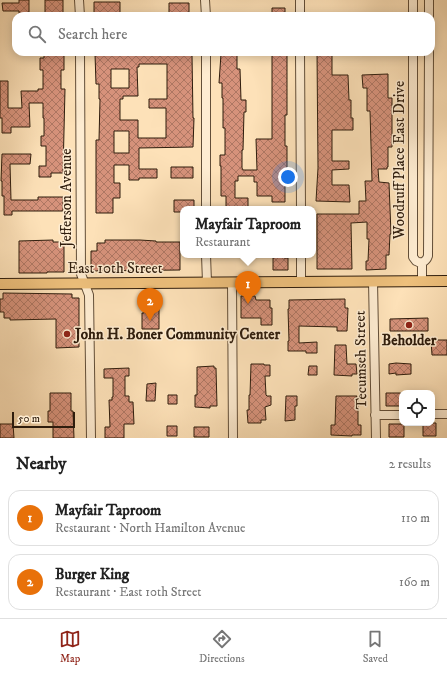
<!DOCTYPE html>
<html lang="en">
<head>
<meta charset="utf-8">
<style>
  body { margin:0; font-family:"IM FELL DW Pica",serif; background:#f6f6f6; color:#222 }
  .controls { position:absolute; right:12px; bottom:12px; display:grid; overflow:hidden; border-radius:8px; box-shadow:0 2px 10px #0003 }
  .controls button { width:36px; height:36px; display:grid; place-items:center; padding:0; border:0; border-bottom:1px solid #e0e0e0; background:#fff; color:#222; font:20px sans-serif }
  .scale { position:absolute; left:12px; bottom:10px; width:63px; box-sizing:border-box; padding-left:4px; border:2px solid #2f1d0d; border-top:0; font-size:11px; line-height:14px; white-space:nowrap; color:#2f1d0d; -webkit-text-stroke:3px #feecd1; paint-order:stroke }
  .you { position:absolute; left:288px; top:177px; width:14px; height:14px; margin:-10px; border:3px solid #fff; border-radius:50%; background:#1a73e8; box-shadow:0 0 0 6px #1a73e833 }
  .badge { display:grid; place-items:center; width:26px; height:26px; border-radius:50%; background:#8f2418; color:#fff; font-size:13px; font-weight:700 }
  .pin { position:absolute; translate:-50% -33px; filter:drop-shadow(0 1px 2px #0008) }
  .pin::after { content:''; position:absolute; top:21px; width:14px; height:12px; background:inherit; clip-path:polygon(0 0,100% 0,50% 100%) }
  .popup { position:absolute; left:180px; top:206px; width:136px; height:52px; box-sizing:border-box; display:grid; place-content:center; border-radius:8px; background:#fff; filter:drop-shadow(0 1px 3px #0005); font-size:13px; white-space:nowrap; color:#767676 }
  .popup b { font-size:15px; color:#222 }
  .popup::after { content:''; position:absolute; left:50%; top:100%; margin-left:-8px; border:8px solid transparent; border-top-color:#fff }
  .list { margin:0; padding:0; list-style:none }
  h2 { display:flex; justify-content:space-between; align-items:center; height:52px; margin:0; padding:0 16px; font-size:17px }
  h2 small { font-size:13px; font-weight:400; color:#767676 }
  .list li { display:grid; grid-template-columns:26px 1fr auto; gap:12px; align-items:center; box-sizing:border-box; height:56px; margin:0 8px 8px; padding:0 8px; border:1px solid #e0e0e0; border-radius:12px }
  .list b { display:block; font-size:15px; white-space:nowrap }
  .list p { margin:0; font-size:13px; white-space:nowrap; color:#767676 }
  .list em { font-size:13px; font-style:normal; color:#767676 }
  .icon { flex:none; width:22px; height:22px; fill:none; stroke:currentColor; stroke-width:2; stroke-linecap:round; stroke-linejoin:round }
  .map { position:relative; flex:none; width:447px; height:438px; overflow:hidden }
  .search { position:absolute; background:#fff; box-shadow:0 2px 10px #0003; left:12px; right:12px; top:12px; height:44px; display:flex; align-items:center; gap:10px; box-sizing:border-box; padding:0 14px; border-radius:12px; color:#767676; font-size:15px }
  .sheet { height:180px; background:#fff }
  nav { display:flex; justify-content:space-around; align-items:center; box-sizing:border-box; height:56px; border-top:1px solid #e0e0e0; background:#fff; font-size:11px; color:#767676 }
  nav a { display:grid; justify-items:center; gap:2px }
  nav .on { color:#8f2418 }
  .map>svg:first-child { display:block }
</style>
</head>
<body>
<div class="map">
<svg width="447" height="438" viewBox="0 0 447 438">
  <defs>
    <pattern id="building-cross-hatch" width="8" height="8" patternUnits="userSpaceOnUse"><rect width="8" height="8" fill="#d6927b"/><path d="M0 0l8 8M0 8l8-8" fill="none" stroke="#ae7763"/></pattern>
  </defs>
  <rect width="100%" height="100%" fill="#fde1b8"/>
  <filter id="stains"><feTurbulence type="fractalNoise" baseFrequency=".005" numOctaves="4"/><feColorMatrix values="0 0 0 0 .2 0 0 0 0 .09 0 0 0 0 .02 0 0 0 .5 -.17"/></filter>
  <radialGradient id="worn" r=".72"><stop offset=".6" stop-color="#630" stop-opacity="0"/><stop offset="1" stop-color="#630" stop-opacity=".3"/></radialGradient>
  <path fill="url(#building-cross-hatch)" stroke="#2f1d0d" fill-rule="evenodd" d="M19,0H29V16H19V11H3L2,3H19Z
    M45,0H63V16H45Z
    M94,2H120V14H94Z
    M169,3H189V16H169Z
    M272,8H285V16H272Z
    M44,52H64V70H61V89H65L63,173H51V177H39V166H46V146H41V136H44V118H43V103H29L30,127H11V133H2V118H0V81H8V108H22L21,91H38V89H43V70H40V58H44Z
    M272,52H287V115H285V146H287V179H285V202H272V196H257V182H254V176H238V181H235V198H248V209H226V196H221V166H220V155H225V128H223V98H222V83H219L221,54H237V69H240L241,100H246V112H244L243,150H242V168L243,170H257L256,139H272Z
    M317,52H332V75H348L349,100H351V118H353V130H332V161H349V169L332,170V185H349L350,202L316,201L318,168Z
    M95,54L192,55L193,118H194L193,147L139,148V169H157V178H139V180H129V165H114V183H120V198H113V213H96V140H99L100,99H99V84H96ZM139,64H167V99H149V108H166V138H138V120H120V99H123V96H138L137,67H139ZM111,69H129V88H111ZM114,131H129V153H114Z
    M388,74V98H392V147H388V167H387V169H378L379,182L389,183L391,234H390L389,255H386V269L366,270V261H368L369,239H367V222L351,223L352,269H317V214H359V201H366L365,181H372L370,111H367V88H363L362,75Z
    M2,154H31L30,164H10L11,200H38V197H63V211H12V215H4V196H2V181H1Z
    M171,167H193V178H171Z
    M174,200H194V209H183V212H174Z
    M53,240V242H64V272H47V273H19V241Z
    M105,240H140L156,241V242H180V270L91,271V251H97V243H105Z
    M274,255H284V258H288V270H273V258H274Z
    M3,293L72,294V298H79V347L56,348V319L10,320V318H4V312H0V299H3Z
    M241,296H255L256,300H270V308H272V325H261V318H241Z
    M345,299V308H348L347,331H337V327L299,326V343L317,342V353H306V351H288V341H289L288,309H289V300Z
    M144,300H159V329H142V313H144Z
    M428,318V331H390V319Z
    M431,340H447V355H432Z
    M335,345H346L347,364H356L357,374H352V376L334,375Z
    M396,363L411,364V374L396,375V373L389,374V364Z
    M251,364H264V365H270V376H265L266,395L267,396H271V405L265,407L266,420H261V423H248L247,410H249V395H250Z
    M214,366V368H216L217,406H210V408L195,407V395H197V367Z
    M309,366H317V375H308Z
    M129,368V376H125V396H129V402H133L134,424H124V438H105V427H110L109,400H112V397H113V378H104V369Z
    M156,383L155,401H146L147,384Z
    M50,393H71V411H73L74,438H53V422H48V411H50Z
    M386,393H402V406H386Z
    M168,395H177V404H168Z
    M286,396H297V406H295V420L285,421Z
    M336,396H357L356,398H358V425H361V435H352V436L331,435V425H335Z
    M423,423H436V436H423Z
    M0,424H13L14,438H0Z
    M389,424H404V437H389Z
    M167,426H177V436H167Z
    M194,427H209V437H194Z"/>
  <g fill="none" stroke-linecap="round" stroke-linejoin="round">
    <g stroke="#624e38" stroke-width="10">
      <path id="minor" d="M79,0L80,16
        M205,0L206,16
        M300,0V16
        M413,0V16
        M429,16V0
        M80,52L81,274L89,295L91,438
        M206,52V209
        M300,52L301,209
        M413,52V257L416,261C421,264 426,262 428,256L429,52
        M206,255L207,282
        M301,255V282
        M422,262V281
        M373,281L376,438
        M232,282L233,438
        M432,414H447
        M375,415H402"/>
    </g>
    <g stroke="#2f1d0d" stroke-width="12">
      <path id="major" d="M0,284L447,281"/>
    </g>
    <use href="#minor" stroke="#feecd1" stroke-width="8"/>
    <use href="#major" stroke="#eec07c" stroke-width="10"/>
  </g>
  <g fill="#8f2418" stroke="#feecd1" stroke-width="1.5">
    <circle cx="409" cy="325" r="4"/>
    <circle cx="67" cy="334" r="4"/>
  </g>
  <g text-anchor="middle" dominant-baseline="central" stroke-width="3" stroke-linejoin="round" paint-order="stroke">
    <g font-size="15" fill="#2f1d0d" stroke="#feecd1">
      <text transform="translate(399 160) rotate(-90)">Woodruff Place East Drive</text>
      <text transform="translate(66 198) rotate(-90)">Jefferson Avenue</text>
      <text x="115" y="268">East 10th Street</text>
      <text transform="translate(361 360) rotate(-91)">Tecumseh Street</text>
    </g>
    <g font-size="15" font-weight="bold" fill="#2f1d0d" stroke="#feecd1" text-anchor="start">
      <text x="75" y="334">John H. Boner Community Center</text>
      <text x="409" y="340" text-anchor="middle">Beholder</text>
    </g>
  </g>
  <rect width="100%" height="100%" filter="url(#stains)"/>
  <rect width="100%" height="100%" fill="url(#worn)"/>
</svg>
<div class="controls">
<button><svg class="icon" aria-label="locate" viewBox="0 0 24 24"><circle cx="12" cy="12" r="6"/><path d="M12 2v4M12 18v4M2 12h4M18 12h4"/></svg></button>
</div>
<div class="scale">50 m</div>
<div class="you"></div>
<div class="pin badge" style="left:248px;top:304px;background:#e8710a">1</div>
<div class="popup"><b>Mayfair Taproom</b>Restaurant</div>
<div class="pin badge" style="left:150px;top:321px;background:#e8710a">2</div>
<div class="search"><svg class="icon" aria-label="search" viewBox="0 0 24 24"><circle cx="10" cy="10" r="6"/><path d="M15 15l6 6"/></svg>Search here</div>
</div>
<section class="sheet">
<h2>Nearby<small>2 results</small></h2>
<ul class="list">
<li><span class="badge" style="background:#e8710a">1</span><div><b>Mayfair Taproom</b><p>Restaurant · North Hamilton Avenue</p></div><em>110 m</em></li>
<li><span class="badge" style="background:#e8710a">2</span><div><b>Burger King</b><p>Restaurant · East 10th Street</p></div><em>160 m</em></li>
</ul>
</section>
<nav>
<a class="on"><svg class="icon" aria-label="map" viewBox="0 0 24 24"><path d="M3 6l6-2 6 2 6-2v14l-6 2-6-2-6 2zM9 4v14M15 6v14"/></svg>Map</a>
<a><svg class="icon" aria-label="directions" viewBox="0 0 24 24"><path d="M12 3l9 9-9 9-9-9zM9 14v-3h6M13 9l2 2-2 2"/></svg>Directions</a>
<a><svg class="icon" aria-label="saved" viewBox="0 0 24 24"><path d="M7 4h10v16l-5-4-5 4z"/></svg>Saved</a>
</nav>
</body>
</html>
